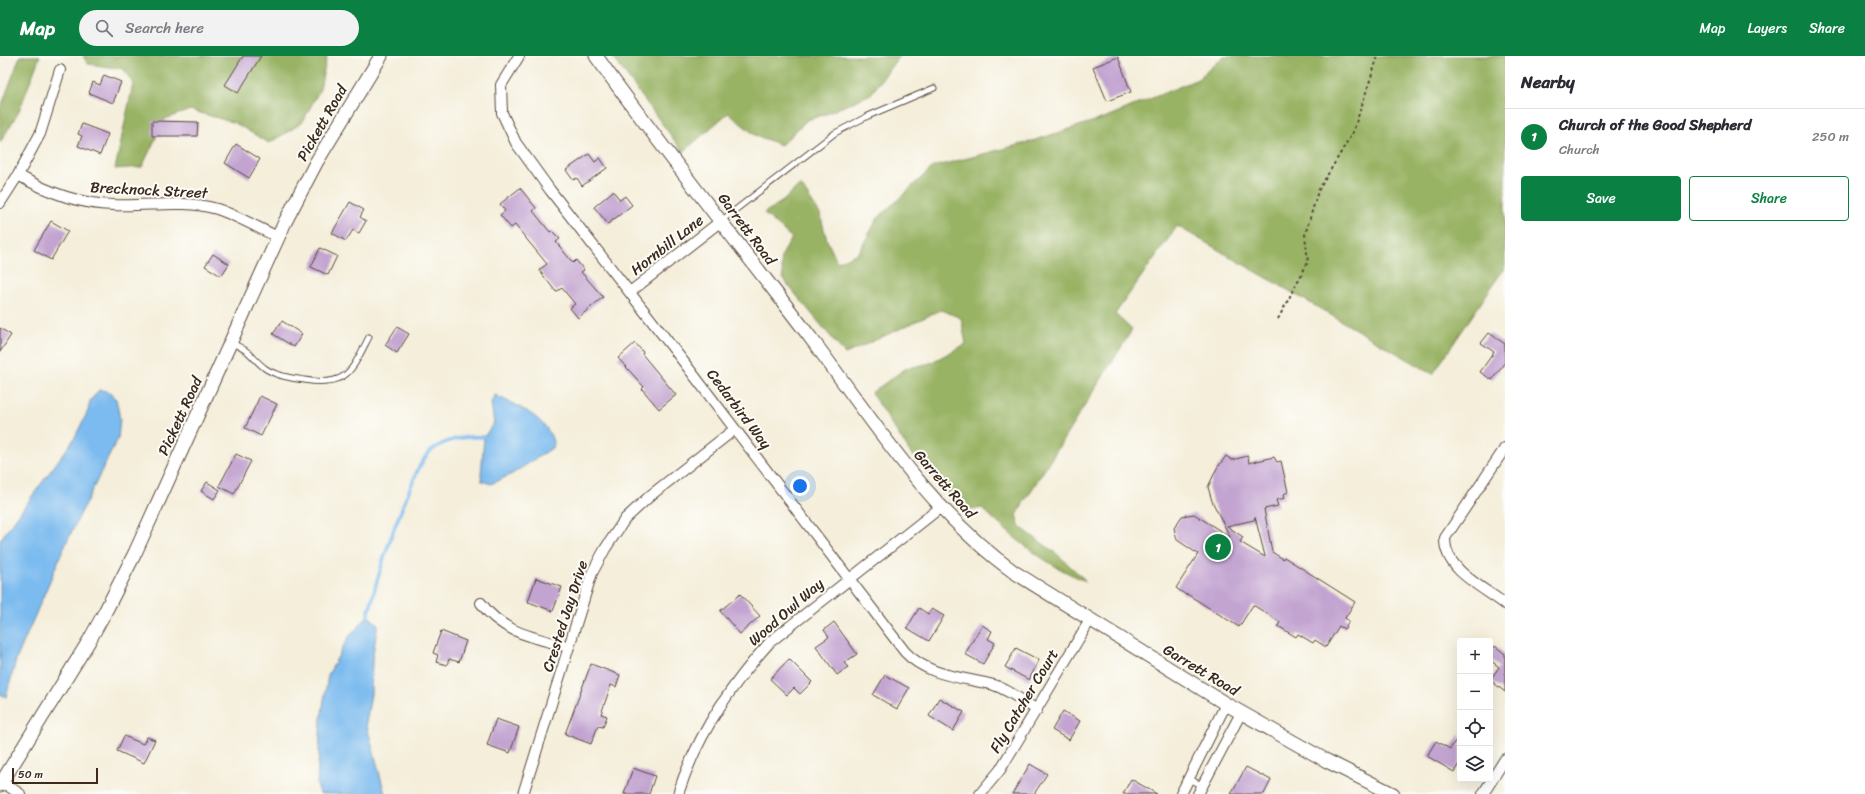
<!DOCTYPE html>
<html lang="en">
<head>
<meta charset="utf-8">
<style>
  body { margin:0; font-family:Sriracha,sans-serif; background:#f2f2f3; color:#2b2b33 }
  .controls { position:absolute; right:12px; bottom:12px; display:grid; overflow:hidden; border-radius:4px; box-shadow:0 4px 16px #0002 }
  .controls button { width:36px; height:36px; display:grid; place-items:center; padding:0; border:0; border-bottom:1px solid #e1e1e2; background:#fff; color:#2b2b33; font:20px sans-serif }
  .scale { position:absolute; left:12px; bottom:10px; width:86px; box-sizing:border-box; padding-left:4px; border:2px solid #3b2a1e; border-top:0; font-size:11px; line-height:14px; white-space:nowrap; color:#3b2a1e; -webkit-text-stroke:3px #fdfcf7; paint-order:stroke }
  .you { position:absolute; left:800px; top:430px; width:14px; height:14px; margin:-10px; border:3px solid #fff; border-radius:50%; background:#1a73e8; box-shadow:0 0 0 6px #1a73e833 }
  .badge { display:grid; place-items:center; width:26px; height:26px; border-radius:50%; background:#0b8043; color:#fff; font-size:13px; font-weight:700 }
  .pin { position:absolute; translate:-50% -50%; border:2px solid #fff; box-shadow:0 1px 4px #0006 }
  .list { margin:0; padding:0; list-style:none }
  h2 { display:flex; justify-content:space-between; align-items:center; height:52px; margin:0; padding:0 16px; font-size:17px }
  h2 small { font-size:13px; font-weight:400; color:#7c7c81 }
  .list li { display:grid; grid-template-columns:26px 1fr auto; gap:12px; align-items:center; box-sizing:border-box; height:56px; padding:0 16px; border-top:1px solid #e1e1e2 }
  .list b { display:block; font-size:15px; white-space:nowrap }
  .list p { margin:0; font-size:13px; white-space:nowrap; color:#7c7c81 }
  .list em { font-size:13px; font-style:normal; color:#7c7c81 }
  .actions { display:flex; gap:8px; padding:12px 16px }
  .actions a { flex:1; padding:9px 0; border:1px solid #0b8043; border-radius:4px; text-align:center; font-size:14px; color:#0b8043 }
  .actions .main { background:#0b8043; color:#fff }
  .icon { flex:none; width:22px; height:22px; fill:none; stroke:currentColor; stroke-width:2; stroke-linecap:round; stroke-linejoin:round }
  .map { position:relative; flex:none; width:1505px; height:738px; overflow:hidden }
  header { display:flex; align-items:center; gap:24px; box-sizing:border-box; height:56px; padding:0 20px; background:#0b8043; color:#fff }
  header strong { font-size:19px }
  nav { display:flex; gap:22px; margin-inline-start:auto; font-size:14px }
  .search { width:280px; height:36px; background:#f2f2f3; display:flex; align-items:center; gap:10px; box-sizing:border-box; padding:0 14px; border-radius:22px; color:#7c7c81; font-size:15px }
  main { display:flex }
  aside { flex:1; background:#fff }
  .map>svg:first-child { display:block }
</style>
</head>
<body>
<header>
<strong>Map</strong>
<div class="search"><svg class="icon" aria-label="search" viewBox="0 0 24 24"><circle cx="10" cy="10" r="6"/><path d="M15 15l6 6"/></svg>Search here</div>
<nav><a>Map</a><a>Layers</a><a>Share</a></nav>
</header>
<main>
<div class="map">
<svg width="1505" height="738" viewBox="0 0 1505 738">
  <rect width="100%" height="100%" fill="#fdfcf7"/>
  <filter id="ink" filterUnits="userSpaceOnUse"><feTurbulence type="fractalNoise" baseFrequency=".025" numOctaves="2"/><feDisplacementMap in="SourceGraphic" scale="8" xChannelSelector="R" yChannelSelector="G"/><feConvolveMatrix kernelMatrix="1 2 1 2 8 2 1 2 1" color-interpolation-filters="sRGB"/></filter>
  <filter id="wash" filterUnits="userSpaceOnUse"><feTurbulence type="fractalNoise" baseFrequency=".012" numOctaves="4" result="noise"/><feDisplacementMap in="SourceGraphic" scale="16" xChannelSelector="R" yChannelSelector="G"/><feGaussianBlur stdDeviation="0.9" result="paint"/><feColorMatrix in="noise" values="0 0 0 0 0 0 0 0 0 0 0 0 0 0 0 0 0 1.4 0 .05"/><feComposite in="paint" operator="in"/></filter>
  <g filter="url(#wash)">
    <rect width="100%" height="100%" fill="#f4eeda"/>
    <path fill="#99b365" stroke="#6a6e42" d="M20,0H40L19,55L0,87V54Z
      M83,0H327L320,33L302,67L269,87L235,67L190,54L165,63L142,111L115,113L133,28L124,13L88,8Z
      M612,0H899L871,38L826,58L807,64L781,89L755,79L728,57L683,96Z
      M1224,0H1505V211L1433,318L1177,170L1115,258L1132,274L1016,459L1020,471L1057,498L1086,525C1045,509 1013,482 982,452L963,455L912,399L871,337L905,313L930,307L966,288L961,262L941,254L845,298L783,223L781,201L792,182L764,157L783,145L800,128L820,158L827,184L837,206L858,197L878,162L933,111L1026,87L1104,62L1198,23Z"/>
    <path fill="#7bbbef" stroke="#5b7286" d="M99,334L107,335L116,343L120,363L118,382L66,487L16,604L6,641L0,638V484L74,383L88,355L90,345Z
      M495,339C518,351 549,361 554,390L549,394L512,418L491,428L482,425L481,419L484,381L494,367L491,347Z
      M368,560L378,568L372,604L371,638L366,667L385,738H320L317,729L321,663L328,619L348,582Z"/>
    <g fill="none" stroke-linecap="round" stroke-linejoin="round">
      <path stroke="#7bbbef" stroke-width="3.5" d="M368,560C378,516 393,472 411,430C416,419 420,405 430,396C445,383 465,380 484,381"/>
    </g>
    <g id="blocks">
      <path fill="#c3a4d1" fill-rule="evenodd" d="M243,0H261L238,37L225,29Z
        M1118,1L1131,36L1107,45L1093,11Z
        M104,19L121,26L113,47L89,37L93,26L100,29Z
        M152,65L198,66L197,80H152Z
        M82,68L108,78L100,99L78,90L82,80L78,78Z
        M236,88L260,103L249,122L225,107Z
        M589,98L595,106L600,102L607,112L582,130L577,122L573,124L566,114Z
        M520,132L536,152L533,155L550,176L552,175L560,183L556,186L573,207L576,204L584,214L581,216L603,241L578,262L570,252L575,248L562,232L556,236L539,214L547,208L515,169L511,172L500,159L505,155L500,148Z
        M613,135L620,144L625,140L632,149L608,168L594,151Z
        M350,146L364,154L360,161L366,165L359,177L353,174L346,185L332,177Z
        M51,165L68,175L51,204L34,194Z
        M320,192L337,200L328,219L311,211Z
        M213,198L229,208L221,220L205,210Z
        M282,265L302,278L294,291L273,278Z
        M397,271L409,278L397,297L385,289Z
        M0,272L11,279L0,296Z
        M1489,277L1505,288V306L1492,324L1480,316L1494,296L1481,287Z
        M635,287L643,296L642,298L676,339L659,353L642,333L644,331L618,302Z
        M260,340L277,348L261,380L245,372Z
        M236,398L251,405L234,438L219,430Z
        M1226,400L1232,404L1248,400L1249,407L1274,401L1277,406L1281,405L1288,436L1284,438L1285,442L1276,444L1278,450L1264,453L1272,496L1283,503L1284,501L1355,546L1345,562L1349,565L1344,573L1339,570L1326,591L1315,584L1313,587L1298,578L1296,581L1278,570L1280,566L1253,549L1239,571L1187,538L1186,539L1176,532L1198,498L1177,484L1174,472L1182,460L1194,458L1230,481L1212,445L1208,431L1217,412ZM1255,461L1265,500V501L1240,486L1243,481L1227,470L1254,464Z
        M207,426L220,434L214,443L201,435Z
        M536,522L562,531L553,555L528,546Z
        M740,538L760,560L740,578L720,555Z
        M919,552L928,558L932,553L944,560L929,585L907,572Z
        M834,566L857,598L844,607L848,611L837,619L816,590L829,581L824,574Z
        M982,569L992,575L988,583L995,587L983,608L965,598Z
        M441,575L466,585L459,606L449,603L447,609L436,606L438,599L433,597Z
        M1495,590L1505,598V636L1490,624L1499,611L1490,604V597Z
        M1016,592L1039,604L1029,624L1005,611Z
        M789,603L812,626L800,638L794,632L787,639L770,623Z
        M591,608L620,619L616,631L611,629L601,658L607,660L603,671L598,670L591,688L565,678Z
        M885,619L909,632L897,653L873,639Z
        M939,642L964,656L953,675L929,660Z
        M1063,655L1080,665L1069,684L1052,674Z
        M496,663L519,671L510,697L487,689Z
        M1460,678V706L1454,716L1427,700L1436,685L1450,693Z
        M124,680L143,688L147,681L155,684L144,707L117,695Z
        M1030,708L1047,718L1034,738H1012Z
        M1246,711L1271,724L1264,738H1231Z
        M633,712L655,720L649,738H624Z
        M1131,723L1157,738H1123Z"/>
    </g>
  </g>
  <g filter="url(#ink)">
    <use href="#blocks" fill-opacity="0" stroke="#57473a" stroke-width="1"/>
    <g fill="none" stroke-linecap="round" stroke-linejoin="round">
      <g stroke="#57473a" stroke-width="7">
        <path id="service" d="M721,165L835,77L868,60L934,32
          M232,287C238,290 245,293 250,298C255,303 260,309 266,313C277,320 291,322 304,324C347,331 351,316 369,281
          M1188,722L1203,730"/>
      </g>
      <g stroke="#57473a" stroke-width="12">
        <path id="minor" d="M519,0L501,29L502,57L516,87L550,134L683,305L905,596C929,621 963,621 994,629C1009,634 1024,646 1037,654
          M18,119C47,136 79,148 113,149C147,151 183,143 217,153C238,160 258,172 278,181
          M0,147L18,119L40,78L60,14
          M630,236L721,165
          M1505,392L1445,482C1444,514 1483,531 1505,548
          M481,547C502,577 536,582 569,591
          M2,726L20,738
          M523,738L592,517L605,493L625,463L651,439L735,373
          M678,738C696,682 731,629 770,586L941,451
          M980,738L1000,714L1090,564
          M1181,738L1226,648
          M1198,738L1241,657
          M1483,738L1505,703"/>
      </g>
      <g stroke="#57473a" stroke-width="15">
        <path id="tertiary" d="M596,0C665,97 741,190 813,285C874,366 930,456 1014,516L1226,648L1327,705L1393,738
          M0,729L89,585L105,556L135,497L285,166L317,105L381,0"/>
      </g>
      <path stroke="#57473a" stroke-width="2" stroke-dasharray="3 3" stroke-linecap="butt" d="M1278,263L1308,206L1305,179L1318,135L1353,76L1378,0"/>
      <use href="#service" stroke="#fff" stroke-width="5"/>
      <use href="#minor" stroke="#fff" stroke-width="10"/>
      <use href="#tertiary" stroke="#fff" stroke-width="13"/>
    </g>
  </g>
  <g text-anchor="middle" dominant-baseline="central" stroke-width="4" stroke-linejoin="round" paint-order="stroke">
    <g font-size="15" fill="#3b2a1e" stroke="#fdfcf7">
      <text transform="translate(322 67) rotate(-60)">Pickett Road</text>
      <text transform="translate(149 134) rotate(3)">Brecknock Street</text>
      <text transform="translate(747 173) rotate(53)">Garrett Road</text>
      <text transform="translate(667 189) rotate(-38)">Hornbill Lane</text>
      <text transform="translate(739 353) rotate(53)">Cedarbird Way</text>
      <text transform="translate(180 360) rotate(-65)">Pickett Road</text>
      <text transform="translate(945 428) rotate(49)">Garrett Road</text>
      <text transform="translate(786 556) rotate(-41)">Wood Owl Way</text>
      <text transform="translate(565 560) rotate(-72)">Crested Jay Drive</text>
      <text transform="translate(1201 614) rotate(31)">Garrett Road</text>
      <text transform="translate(1024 645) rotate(-59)">Fly Catcher Court</text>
    </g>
  </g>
</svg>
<div class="controls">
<button>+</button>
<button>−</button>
<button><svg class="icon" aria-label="locate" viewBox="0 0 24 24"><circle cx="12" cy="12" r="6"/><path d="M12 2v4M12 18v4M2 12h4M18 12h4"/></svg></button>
<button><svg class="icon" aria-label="layers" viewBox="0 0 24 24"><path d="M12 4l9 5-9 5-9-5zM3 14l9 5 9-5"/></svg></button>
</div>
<div class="scale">50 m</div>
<div class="you"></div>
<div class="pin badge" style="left:1218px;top:491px">1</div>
</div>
<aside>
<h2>Nearby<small></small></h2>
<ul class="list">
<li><span class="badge">1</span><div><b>Church of the Good Shepherd</b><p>Church</p></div><em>250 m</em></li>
</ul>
<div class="actions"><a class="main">Save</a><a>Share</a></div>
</aside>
</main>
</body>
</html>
